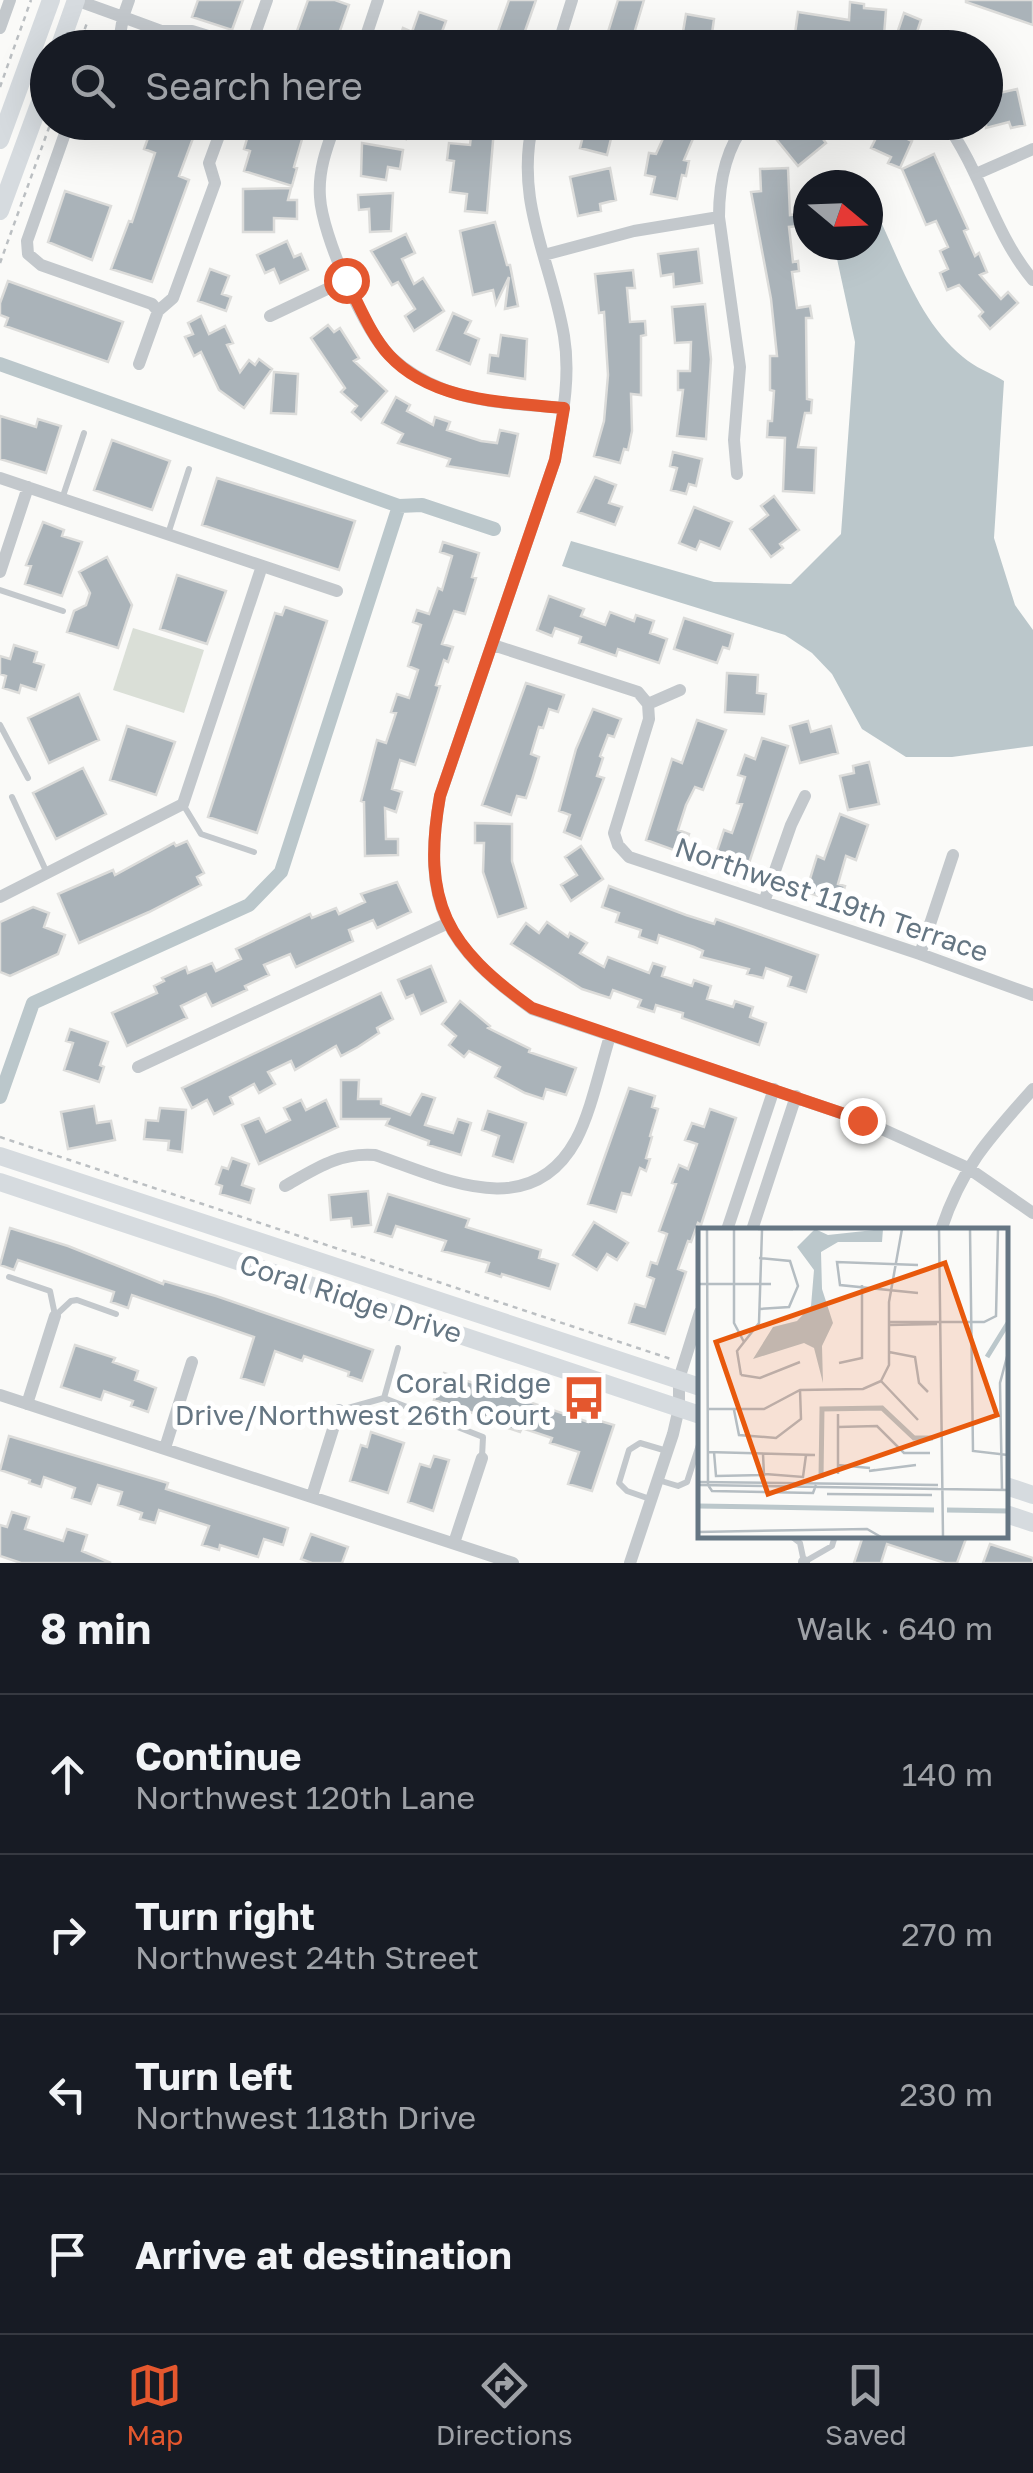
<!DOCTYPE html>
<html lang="en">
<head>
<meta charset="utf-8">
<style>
  body { margin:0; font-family:"Golos Text",sans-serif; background:#20242c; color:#f1f3f6 }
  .compass { position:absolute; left:793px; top:170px; width:90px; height:90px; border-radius:50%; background:#171b24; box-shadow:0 10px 40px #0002; rotate:109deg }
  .stop { position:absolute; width:30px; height:30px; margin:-22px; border:8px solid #e4572e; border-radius:50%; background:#fff }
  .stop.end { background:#e4572e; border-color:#fff; box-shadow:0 2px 10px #0008 }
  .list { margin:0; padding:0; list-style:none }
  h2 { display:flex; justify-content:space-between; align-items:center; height:130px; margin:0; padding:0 40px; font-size:42px }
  h2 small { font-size:32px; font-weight:400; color:#9ea1a6 }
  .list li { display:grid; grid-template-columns:65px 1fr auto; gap:30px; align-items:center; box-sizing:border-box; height:160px; padding:0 40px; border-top:2px solid #363941 }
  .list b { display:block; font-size:38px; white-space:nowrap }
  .list p { margin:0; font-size:32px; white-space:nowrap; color:#9ea1a6 }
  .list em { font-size:32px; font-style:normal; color:#9ea1a6 }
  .icon { flex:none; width:55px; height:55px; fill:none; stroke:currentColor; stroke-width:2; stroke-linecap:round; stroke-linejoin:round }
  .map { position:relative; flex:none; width:1033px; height:1563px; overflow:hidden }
  .search { position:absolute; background:#171b24; box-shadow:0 10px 40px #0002; left:30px; right:30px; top:30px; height:110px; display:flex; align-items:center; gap:25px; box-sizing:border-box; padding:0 35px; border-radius:55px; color:#9ea1a6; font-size:38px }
  .sheet { height:770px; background:#171b24 }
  nav { display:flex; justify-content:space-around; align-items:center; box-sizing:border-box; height:140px; border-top:2px solid #363941; background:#171b24; font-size:28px; color:#9ea1a6 }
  nav a { display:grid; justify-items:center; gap:5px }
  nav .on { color:#e4572e }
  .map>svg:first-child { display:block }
</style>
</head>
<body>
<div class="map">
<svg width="1033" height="1563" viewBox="0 0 1033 1563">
  <rect width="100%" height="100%" fill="#fafaf8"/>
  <path fill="#dadfd7" d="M133,628L204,650L184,713L113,690Z"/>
  <path fill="#bbc7cb" d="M868,195C896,248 915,318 963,357C974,367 991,373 1004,381L994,538L1015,605L1033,630V746L952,757H906L862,729L832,674L812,653L785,635L562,566L571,541L714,582L791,584L841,534L855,342L834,245H868Z"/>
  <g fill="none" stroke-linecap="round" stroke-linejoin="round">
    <path stroke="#bbc7cb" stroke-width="14" d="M0,364L399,506L281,872L249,905L33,1003L0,1097
      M399,506L422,505L494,529"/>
  </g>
  <path fill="#aab3b9" stroke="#dcdcda" stroke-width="2.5" d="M198,0H243L232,30L192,17Z
    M308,0H335L349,5L334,48H291Z
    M509,0H536L519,48H492Z
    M618,0H644L633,37L660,48H603Z
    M966,0H1033V25L966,2Z
    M850,2L864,4V8L886,10L883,48H868V40L830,37L828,48H793L798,12L849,20Z
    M419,12L446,21L436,48H411L398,43L403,28L412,32Z
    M904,13L921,20L917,32L951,44L957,34L977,48H892Z
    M686,14L714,19L710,48H669L670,36L682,38Z
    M1017,89L1025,125L1011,128L1009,122L986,128V96Z
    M108,122H199L179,176L189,180L152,282L111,269L129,221L132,222L155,153L144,149L148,138Z
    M252,122H307L294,167L297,168L292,186L244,171L250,151L244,149Z
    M365,122H412L406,139Z
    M561,122H615L607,155L580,148L584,132L560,127Z
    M662,122H700L684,160L689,161L686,176L682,175L677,199L651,194L655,177L645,175L649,153L656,154L665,134L659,131Z
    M796,122H810L826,143L798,166L776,139Z
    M828,122H898L893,132L912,141L900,168L888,163L891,157L871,148L876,138L828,135Z
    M472,127L494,129L487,213L465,211L467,194L450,192L454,161L447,160L449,143L470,145Z
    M362,143L403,150L400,169L388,167L386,180L361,176Z
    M934,154L968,229L964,231L975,256L979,253L987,272L980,275L1001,299L1008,292L1018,303L990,329L979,316L983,312L959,285L947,290L940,273L948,269L940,251L948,247L936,221L926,225L902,169Z
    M610,168L616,200L600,204L601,211L578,216L570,177Z
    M788,168L790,215L798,214L800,226L789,227L793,262L798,261L799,271L792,272L797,308L810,306L812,318H806L807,399L812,400L811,413H805L798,447L816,448L814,493L783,491L785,438L767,437L768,421H772L774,391L770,390V356H777L771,299L751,192L761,191L760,169Z
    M291,188L288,200H297V219L274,218V232H243V189Z
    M65,191L111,206L92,260L48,242Z
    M393,193L391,231L370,232L369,209L359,210L358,195Z
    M495,222L507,265H510L518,306L505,309L509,277L496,304L493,290L473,295L460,231Z
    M406,234L415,253L402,259L414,284L423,278L444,311L414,331L405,316L415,309L398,282L392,285L371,251Z
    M287,241L294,257L301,254L308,270L280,283L274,269L265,273L257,255Z
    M698,249L702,283L674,287L673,274L661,276L658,254Z
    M210,269L229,276L222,294L231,297L226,311L198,301Z
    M633,270L635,288H627L630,322L645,321L646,335L641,336V395L631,394L632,431L628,450L624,449L620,463L594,456L604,421L608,375L604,312L599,313L595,274Z
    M8,281L123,322L108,362L5,326L8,318L0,315V303Z
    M705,304L711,359L706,439L677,436L683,390H678V371H690L691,342L675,343L672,307Z
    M453,313L471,321L465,333L479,339L470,364L437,350Z
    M201,316L209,334L225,326L233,343L227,345L240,372L249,360L255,365L259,359L272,369L244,408L219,390L201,352L194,356L185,337L193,334L188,323Z
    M328,325L334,332L340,328L359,358L354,361L387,391L361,420L352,412L357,406L341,392L345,388L311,338Z
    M501,335L527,339L525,379L488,373L490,355L498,356Z
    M274,372L298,374L296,414L271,413Z
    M396,397L410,405L407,411L433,425L435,417L450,422L447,430L481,441L497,443L500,430L518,434L509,476L447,466L450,459L398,443L403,434L382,423Z
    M0,416L36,427L38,419L61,426L46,473L0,459Z
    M112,440L170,461L152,510L94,490Z
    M673,452L702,459L696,486L689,484L686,494L671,490L677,468L670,466Z
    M595,477L616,485L609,503L622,507L615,525L578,512Z
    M217,478L355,521L339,570L202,525Z
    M774,496L799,530L780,544L783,548L771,557L750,529L768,515L761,506Z
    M694,507L732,522L720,549L700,541L696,550L679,543Z
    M43,522L64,530L62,536L82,542L62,596L25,584L31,566L26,565Z
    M443,542L479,553L472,577L476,578L465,614L454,611L442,644L453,647L448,662L444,660L436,685L440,686L415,765L400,760L392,789L402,792L396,812L385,808L386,839H398V855L365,856L364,802L361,801L377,740L386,743L396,713L391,712L397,694L409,698L418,670L408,666L421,625L413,622L417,610L429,614L438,588L442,590L452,556L440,552Z
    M107,557L132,605L118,648L67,632L74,611L86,605L90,593L79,572Z
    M177,575L226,591L207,644L160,629Z
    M549,596L584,609L581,616L605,625L610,612L634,621L636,615L654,621L650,633L667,639L659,663L618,649L616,656L579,643L581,637L555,628L552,636L537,630Z
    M285,607L327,621L257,833L208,817L275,613L282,615Z
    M684,618L733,634L729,649L723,647L717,663L674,649Z
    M14,645L37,652L34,662L44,665L36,690L21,685L19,693L3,688L6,676L0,674V656L10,659Z
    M727,673L758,675L757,693L766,694L764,714L725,712Z
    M526,683L564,695L558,712L549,709L543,728L539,727L531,754L539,757L532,780L526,798L517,796L511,815L482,805Z
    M79,694L99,740L49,763L28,718Z
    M593,709L621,719L614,737L608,735L600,756L603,758L597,776L604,778L581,839L564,832L570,815L559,811L576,749Z
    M697,720L726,730L703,790L695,787L686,805L678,830L689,834L682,853L646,840L672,759L682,763Z
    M808,721L811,732L831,726L838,753L800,763L790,726Z
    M127,726L175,742L156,795L110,780Z
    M762,738L788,746L746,872L714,860L724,830L732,833L742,804L737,803L745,777L738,775L745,755L755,759Z
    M869,762L879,804L848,810L840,776L854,773L853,766Z
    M83,768L106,814L56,839L33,793Z
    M840,814L868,825L856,860L846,856L838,884L845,886L840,903L806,892L817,856L824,859Z
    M475,823L512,824V861L526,908L498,917L483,872L484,843H475Z
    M187,841L204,873L197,877L201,885L149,912L79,943L58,894L113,870L115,875L174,843L176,846Z
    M581,846L603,879L571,901L561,885L577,875L565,857Z
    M397,882L411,912L377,928L373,920L349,930L353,941L296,967L290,954L264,965L269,975L245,986L247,990L212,1006L206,994L181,1006L187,1018L127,1046L112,1013L157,993L154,986L164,981L162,978L186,967L188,973L212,963L216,971L241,959L236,949L310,914L312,918L336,908L339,914L365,902L361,894Z
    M609,886L686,915L714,924L716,919L818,955L806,992L788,986L791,977L766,968L763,978L747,974L749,969L701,957L703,951L694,947L659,935L657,943L639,937L641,930L616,922L619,913L602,907Z
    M33,907L49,913L44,927L65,935L58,954L10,976L0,972V922Z
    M547,922L568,937L570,933L587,943L580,953L604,967L608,957L649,973L653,963L665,967L662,976L692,986L694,980L711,986L707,999L733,1007L735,1001L753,1007L750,1017L766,1023L759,1045L682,1018L683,1013L656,1005L654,1012L638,1007L641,1000L613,990L610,998L582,989L511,944L526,923L539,933Z
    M431,966L446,1002L421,1014L413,995L406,998L398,980Z
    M381,993L393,1019L377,1028L379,1033L358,1047L341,1056L336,1046L295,1070L291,1061L268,1072L275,1084L259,1093L254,1084L230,1097L233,1104L214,1114L207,1100L192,1108L182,1088Z
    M460,1001L490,1026L488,1028L530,1049L529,1052L576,1068L566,1095L546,1089L543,1099L525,1093L495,1077L500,1067L469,1051L464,1057L449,1045L456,1036L442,1024Z
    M70,1029L108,1042L100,1065L104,1067L99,1082L64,1070L73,1043L66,1041Z
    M341,1080H359L358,1099H381V1104L410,1115L422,1094L435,1098L425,1125L453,1133L458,1119L471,1123L461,1155L428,1145L429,1141L386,1125L389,1119H341Z
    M629,1088L655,1096L652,1107L658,1109L650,1136L652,1137L646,1158L650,1159L646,1171L640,1168L631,1195L622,1193L616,1212L588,1204Z
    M301,1100L306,1110L326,1100L338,1127L259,1164L242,1125L259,1118L266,1132L290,1120L284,1108Z
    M94,1106L97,1123L111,1121L115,1140L68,1149L61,1112Z
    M160,1108L186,1110L182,1152L168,1150L169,1141L144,1139L146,1120L158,1121Z
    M710,1109L736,1118L701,1225L698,1223L691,1242L688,1241L678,1269L686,1272L665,1334L629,1323L635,1304L645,1307L654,1279L647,1276L651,1262L657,1264L667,1234L659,1231L676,1184L672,1183L679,1165L688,1169L697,1144L685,1140L692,1123L704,1127Z
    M488,1111L526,1123L513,1162L493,1156L499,1136L482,1130Z
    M232,1158L249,1164L242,1185L254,1189L250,1203L220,1194L222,1186L216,1184L222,1167L228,1169Z
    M368,1191L371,1225L352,1227L351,1218L331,1220L329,1195Z
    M388,1194L469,1219L466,1227L541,1250L539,1258L558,1264L550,1289L502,1274L501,1277L486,1272L489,1263L442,1251L446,1241L396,1226L392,1237L375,1232Z
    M594,1222L628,1243L617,1260L607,1254L597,1270L573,1255Z
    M10,1228L68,1246L163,1284L164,1281L216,1296L373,1350L362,1381L348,1376L349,1372L304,1356L302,1361L275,1351L264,1385L241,1378L254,1337L132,1295L128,1308L111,1302L114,1292L18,1260L14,1270L0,1265Z
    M75,1345L115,1358L113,1362L138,1371L135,1380L156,1388L148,1412L131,1406L133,1401L104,1391L101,1400L61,1387Z
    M444,1373L588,1422L590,1418L614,1425L592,1491L568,1484L579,1452L550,1443L552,1438L522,1428L520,1432L505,1427L506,1424L434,1400Z
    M371,1432L404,1443L388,1493L350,1481L361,1445L367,1447Z
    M9,1436L168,1483L166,1489L288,1528L283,1545L264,1539L258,1557L220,1545L219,1550L202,1545L209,1526L159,1510L155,1523L140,1519L142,1513L118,1505L122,1492L98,1485L91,1504L72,1498L75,1488L44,1477L41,1487L29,1483L30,1480L0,1470Z
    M434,1456L449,1460L433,1511L408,1502L420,1464L430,1467Z
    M12,1512L29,1517L25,1529L63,1541L67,1529L87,1535L82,1551L111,1563H21L0,1556V1525L7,1527Z
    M311,1534L348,1547L342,1563H312L301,1559Z
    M863,1536H967L957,1563H945L887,1544L881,1563H854Z
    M990,1544L1033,1558V1563H983Z"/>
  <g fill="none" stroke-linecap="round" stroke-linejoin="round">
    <path stroke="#bbbfc2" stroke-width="2.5" stroke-dasharray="5 5" stroke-linecap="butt" d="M78,48L88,20
      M0,87L31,0
      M0,263L51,122
      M0,1137L671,1359"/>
    <path stroke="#c3c8cc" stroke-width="6" d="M62,499L84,433
      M168,534L189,469
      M0,590L63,611
      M0,725L28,778
      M12,797L47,873
      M184,806L201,834L254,852
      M9,1277L50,1291L55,1315
      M56,1315L71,1301L77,1300L116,1314
      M398,1348L384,1398L483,1437L482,1457
      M341,1410L384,1398
      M658,1480L678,1486L687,1482L699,1445
      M650,1499L627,1491L619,1483L629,1450L640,1443L667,1451
      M791,1536L800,1543L804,1562L832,1546L835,1536"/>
    <path stroke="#c3c8cc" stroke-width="12" d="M76,0L123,17L118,48
      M129,0L123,17L161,31H192L247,48
      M0,28L10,0
      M752,39L758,48
      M250,48L267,0
      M362,48L378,0
      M557,48L572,0
      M69,122L27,241L28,254L41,265L152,304L158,311
      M336,122C327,147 318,170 320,197C322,235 364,331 391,357C405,370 425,382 443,389C481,404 525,404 564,408
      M533,122C514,202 551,259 564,336C571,378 562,419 555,460L440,796C421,905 446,946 532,1009L862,1120L968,1168L1033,1213
      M945,122C981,171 994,234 1033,280
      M976,174L1033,149
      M544,255L634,231L719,217
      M270,316L346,280
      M139,364L158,311L173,298L215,183L209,163L224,122
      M737,474L734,440L740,367L719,217C719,183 725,149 747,122
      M0,478L337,591
      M0,572L28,487
      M493,645L638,692L648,704
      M648,704L649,719L614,833L618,845L629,857L920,954L1033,995
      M648,704L680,690
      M0,897L183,804L262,566
      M764,902L791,825L805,796
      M920,954L953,855
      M138,1067L446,924
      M285,1186C315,1169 339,1152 375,1155C443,1178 530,1224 576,1140C591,1112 600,1068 610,1036
      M727,1230L774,1089
      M752,1230L796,1096
      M941,1230C962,1167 989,1138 1033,1089
      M0,1395L513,1563
      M27,1404L55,1316
      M165,1448L192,1362
      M312,1496L339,1410
      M454,1543L482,1458
      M630,1563L673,1434L679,1408V1379L700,1312
      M804,1563V1562"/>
    <path stroke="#d6dbdf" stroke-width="18" d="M59,48L76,0
      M0,140L51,0
      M0,211L48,80
      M0,1156L700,1387
      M0,1182L700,1415
      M1006,1486L1033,1495
      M1006,1514L1033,1523"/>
  </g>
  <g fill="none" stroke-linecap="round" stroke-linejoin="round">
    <path stroke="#e4572e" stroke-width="12" d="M346,280C359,304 370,334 389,355C432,402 505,402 564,408L555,460L440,796C421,903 447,947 532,1008L862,1120"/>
  </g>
  <defs>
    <g id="bus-bare" transform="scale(3.45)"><path d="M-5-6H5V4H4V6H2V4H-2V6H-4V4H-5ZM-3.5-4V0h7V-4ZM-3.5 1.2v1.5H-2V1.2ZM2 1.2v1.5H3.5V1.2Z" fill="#e4572e" stroke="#fff" stroke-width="2.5" paint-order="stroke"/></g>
  </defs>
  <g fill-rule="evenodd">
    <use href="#bus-bare" x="584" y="1398"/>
  </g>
  <g text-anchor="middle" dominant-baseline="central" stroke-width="10" stroke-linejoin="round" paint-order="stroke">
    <g font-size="28" fill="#657683" stroke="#fff">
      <text transform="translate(832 899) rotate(19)">Northwest 119th Terrace</text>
      <text transform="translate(351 1298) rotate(18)">Coral Ridge Drive</text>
    </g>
    <g font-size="28" fill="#657683" stroke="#fff" text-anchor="end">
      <text x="551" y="1382">Coral Ridge<tspan x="551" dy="32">Drive/Northwest 26th Court</tspan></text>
    </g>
  </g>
  <g transform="translate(698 1228)">
    <rect width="310" height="310" fill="#fafaf8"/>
    <path d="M117,1L130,7L185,1L184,14H140L123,24L124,61L135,95L124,118L125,155L116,120L106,115L55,131L75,99L99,93L113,78L116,42L99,19Z" fill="#bbc7cb"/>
    <path fill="none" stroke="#bbc7cb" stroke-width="5" d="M289,129L310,95M123,250L124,181L184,180L216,210H235M0,278L236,282M249,282L310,283"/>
    <path fill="none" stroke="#b5bdc2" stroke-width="2.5" d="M9,1L10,257M36,1V95L46,114M60,1H95M241,1L245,309M272,1L275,223L310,227M61,30L92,33L100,58L91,79L62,81M0,56H73M220,65L142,57L139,34L220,37M191,94H286L298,88L300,1M191,97L239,96M191,124L217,129L221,155L230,164M141,135L164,130V57M43,147L39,123L61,95L64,2M43,147L62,150L102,134M183,153L191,137V74L204,1M183,153L220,192M9,181H66L102,162L165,161L183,153M36,182L41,207L78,210L103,191L102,162M140,186V246M140,199L179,198L206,225H232M9,224L117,227M16,224L18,248L66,247L65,226M140,237L172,240M177,242L171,243L218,237M67,246L105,249L108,227M0,254L240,257M0,257L240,261M10,257L14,263L115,265L118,257M240,261L310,262M304,262L302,155L310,125M129,266L234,267M0,304L169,301L183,309"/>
    <path fill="#e8590c" fill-opacity="0.15" stroke="#e8590c" stroke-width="5" d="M247,35L299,187L70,266L18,114Z"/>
    <rect width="310" height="310" fill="none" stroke="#657683" stroke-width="5"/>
  </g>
</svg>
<svg class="compass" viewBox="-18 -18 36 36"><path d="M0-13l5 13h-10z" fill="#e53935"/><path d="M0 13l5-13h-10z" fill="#9ea1a6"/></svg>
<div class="stop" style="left:346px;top:280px"></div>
<div class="stop end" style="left:862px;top:1120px"></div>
<div class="search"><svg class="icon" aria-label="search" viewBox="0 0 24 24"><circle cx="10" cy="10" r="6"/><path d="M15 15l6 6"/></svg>Search here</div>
</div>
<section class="sheet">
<h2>8 min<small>Walk · 640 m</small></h2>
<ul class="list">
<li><svg class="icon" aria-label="ahead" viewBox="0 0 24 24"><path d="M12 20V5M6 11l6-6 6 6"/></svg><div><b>Continue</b><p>Northwest 120th Lane</p></div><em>140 m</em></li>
<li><svg class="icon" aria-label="right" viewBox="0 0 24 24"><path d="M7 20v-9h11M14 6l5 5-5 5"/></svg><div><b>Turn right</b><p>Northwest 24th Street</p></div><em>270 m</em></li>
<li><svg class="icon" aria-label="left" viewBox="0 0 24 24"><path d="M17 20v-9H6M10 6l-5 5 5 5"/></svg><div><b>Turn left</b><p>Northwest 118th Drive</p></div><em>230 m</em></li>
<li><svg class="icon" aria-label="arrive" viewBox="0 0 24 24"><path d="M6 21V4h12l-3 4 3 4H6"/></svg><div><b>Arrive at destination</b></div></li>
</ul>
</section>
<nav>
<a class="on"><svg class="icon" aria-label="map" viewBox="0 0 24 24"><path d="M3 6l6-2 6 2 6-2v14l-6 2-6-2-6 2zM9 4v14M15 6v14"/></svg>Map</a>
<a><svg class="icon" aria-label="directions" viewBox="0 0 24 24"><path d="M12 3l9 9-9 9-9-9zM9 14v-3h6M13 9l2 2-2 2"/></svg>Directions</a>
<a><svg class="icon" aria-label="saved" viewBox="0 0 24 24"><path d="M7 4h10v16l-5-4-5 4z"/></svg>Saved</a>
</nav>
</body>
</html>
